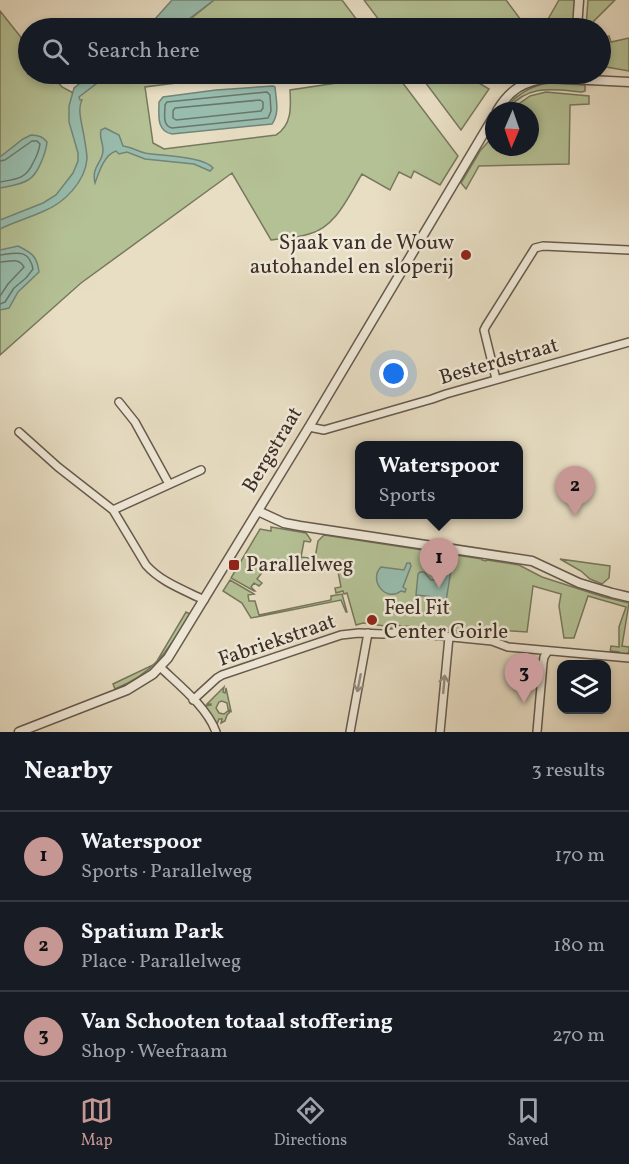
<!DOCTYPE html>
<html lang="en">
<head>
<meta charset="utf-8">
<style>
  body { margin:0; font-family:Vollkorn,serif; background:#20242c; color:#f1f3f6 }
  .controls { position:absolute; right:18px; bottom:18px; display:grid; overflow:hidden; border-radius:12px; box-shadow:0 3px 9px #0003 }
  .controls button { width:54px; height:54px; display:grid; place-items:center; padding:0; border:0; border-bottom:2px solid #363941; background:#171b24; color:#f1f3f6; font:30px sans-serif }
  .compass { position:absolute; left:485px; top:102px; width:54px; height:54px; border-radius:50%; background:#171b24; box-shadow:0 3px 9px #0003; rotate:182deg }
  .you { position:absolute; left:394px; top:374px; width:21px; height:21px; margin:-15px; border:4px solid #fff; border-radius:50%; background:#1a73e8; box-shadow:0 0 0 9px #1a73e833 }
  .badge { display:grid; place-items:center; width:39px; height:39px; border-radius:50%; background:#c59692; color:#111; font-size:20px; font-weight:700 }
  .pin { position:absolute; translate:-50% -50px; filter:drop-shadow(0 2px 3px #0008) }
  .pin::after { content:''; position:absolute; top:32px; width:21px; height:18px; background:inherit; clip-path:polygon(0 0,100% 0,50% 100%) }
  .popup { position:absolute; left:355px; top:441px; width:168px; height:78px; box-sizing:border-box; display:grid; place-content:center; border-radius:12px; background:#171b24; filter:drop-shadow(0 2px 4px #0005); font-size:20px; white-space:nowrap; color:#9ea1a6 }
  .popup b { font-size:22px; color:#f1f3f6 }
  .popup::after { content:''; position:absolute; left:50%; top:100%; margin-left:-12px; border:12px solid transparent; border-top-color:#171b24 }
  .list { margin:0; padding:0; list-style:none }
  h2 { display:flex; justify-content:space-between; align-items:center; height:78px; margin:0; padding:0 24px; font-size:26px }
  h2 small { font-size:20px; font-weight:400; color:#9ea1a6 }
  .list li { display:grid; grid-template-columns:39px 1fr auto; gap:18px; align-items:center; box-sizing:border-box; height:90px; padding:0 24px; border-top:2px solid #363941 }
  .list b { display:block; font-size:22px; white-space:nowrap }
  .list p { margin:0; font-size:20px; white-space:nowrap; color:#9ea1a6 }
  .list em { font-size:20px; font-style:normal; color:#9ea1a6 }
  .icon { flex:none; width:33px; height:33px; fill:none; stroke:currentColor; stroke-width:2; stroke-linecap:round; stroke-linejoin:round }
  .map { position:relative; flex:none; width:629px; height:732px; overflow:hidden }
  .search { position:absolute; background:#171b24; box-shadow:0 3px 9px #0003; left:18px; right:18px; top:18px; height:66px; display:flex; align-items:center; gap:15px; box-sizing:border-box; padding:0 21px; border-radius:33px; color:#9ea1a6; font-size:22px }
  .sheet { height:348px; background:#171b24 }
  nav { display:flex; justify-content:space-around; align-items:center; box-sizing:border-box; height:84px; border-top:2px solid #363941; background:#171b24; font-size:16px; color:#9ea1a6 }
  nav a { display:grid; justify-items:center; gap:3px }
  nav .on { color:#c59692 }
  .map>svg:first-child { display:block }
</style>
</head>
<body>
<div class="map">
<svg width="629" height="732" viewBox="0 0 629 732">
  <rect width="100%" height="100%" fill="#e8dec4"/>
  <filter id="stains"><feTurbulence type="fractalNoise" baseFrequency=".00333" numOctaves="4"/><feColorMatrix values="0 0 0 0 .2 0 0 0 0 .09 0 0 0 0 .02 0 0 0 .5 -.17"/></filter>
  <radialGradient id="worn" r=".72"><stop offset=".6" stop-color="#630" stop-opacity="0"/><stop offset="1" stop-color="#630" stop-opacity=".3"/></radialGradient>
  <path fill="#b4c195" stroke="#78785e" stroke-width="1.5" d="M214,0H342L363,28H169L188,21Z
    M364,0H506L527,28H385Z
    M559,0H575L573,28H543Z
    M588,0H615L594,21L592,27H586Z
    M0,11L28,46V74H51L62,87L79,96L109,74H248L145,87L153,143L164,149L276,135C292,125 291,107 290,90L350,81L356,74H396L458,156L440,185L414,171L411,178L399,172L390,190L362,174C348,197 336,227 309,234C297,238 283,238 271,240L232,173L81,283L0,355Z
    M609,36L611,42L629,38V71L601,66V37Z
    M419,74H464L489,89L461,130Z
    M550,83L585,85V91L582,92C550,89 529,84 505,111H503C514,96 531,85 550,83Z
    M546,92L589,96V104L570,105L569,164L479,166L466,189L461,183L480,151L494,135V147H530V111H509L530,96Z
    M271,527L306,533L311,540L310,542L304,541L301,557L308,558L309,567H308L306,561L264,570L257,579L262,583L259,586L254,583L251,587L255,591H254L231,578L260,529L271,531Z
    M324,535L482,559V560L486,561L487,560L519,565L542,577L604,597L629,603L622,646L629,647V652L626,654H619V652L612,651L611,654L610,653L611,646L619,647V627L626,607L588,596L574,638H564L559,606L561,594L533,586L527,632L479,629L478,633L393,625L392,627L363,623L356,625L347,593L344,594L343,591L336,593L335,588L341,587L337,566L317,567L315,558L318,541Z
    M560,559L610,566L609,578L602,584L590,579L581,571Z
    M230,580L254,594L248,595L249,601H255L259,615L331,600V596L342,594L347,612H346L341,600L251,618L242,603L223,591Z
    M186,612L190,614C168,650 156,672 115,689L113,684L153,665L157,661Z
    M224,687L223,692L225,693L226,688L231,711L228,709L227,703L222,701L219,702L216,708L219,713L224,714L228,711L230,712L227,715L225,721L221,723L222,719H219L217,724L204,706L211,705V704H207Z"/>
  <path fill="#98bdae" stroke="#738478" stroke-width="1.5" d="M172,0H214L181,25L169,28H147Z
    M92,74H109L79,97L80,100H82C77,109 82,124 84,136C85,143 87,152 87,159C85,182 64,203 44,211C29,218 14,222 0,229V220L43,203L56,195L73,173L78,161V153L69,122V106L74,88Z
    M273,86L275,87C276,100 280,113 272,124L172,134C156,131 159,115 159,102L163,97L216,90Z
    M105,128L119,135L123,146C131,147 137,151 145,153C161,156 204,156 213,168L210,171L194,164L145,159L127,152L119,154L116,151C104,155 99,172 95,183C91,166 103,163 103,150C103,142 99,138 101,130Z
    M31,135C37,135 43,136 47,142C46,152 38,175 28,180C20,185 9,186 0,188V157L23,139Z
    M18,246C32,253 37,256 39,272L18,292L9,308L0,310V250Z
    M407,563H410L411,566L403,587L406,589L405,592L401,591C386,603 368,580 381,567L404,570Z
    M439,568L451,570L446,601L436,600L434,597L416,595L418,574L420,572H424L431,580H435Z"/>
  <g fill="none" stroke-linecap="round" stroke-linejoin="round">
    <path stroke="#6a766a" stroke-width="1.5" d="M267,92L270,95L271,111L268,118L172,128C162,126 165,113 165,105L167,102Z
      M260,100L263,102V108L261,111L176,120L173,118V111L175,108Z
      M0,161L5,160L32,141H37L40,144C39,150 37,156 33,163C26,179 16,179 0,182
      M0,255C15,253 29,248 33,269L26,278L14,288L5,302L0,304
      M0,262C10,262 18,257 24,267L8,284L0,296"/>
    <g stroke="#675a4e" stroke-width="10">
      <path id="minor" d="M496,379L484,330L486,326L535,248L543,246L629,250
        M119,402L135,422L169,484
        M309,427L324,430L432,399L446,394L629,342
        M19,432L58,467L113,510L146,565C161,582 184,590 204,600
        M113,510L201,470
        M160,667C179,685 207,707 216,732
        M193,700L217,678L222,675L341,635L359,633L383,634L402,632L492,641L508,647L629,658
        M350,732L368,633
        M440,732L449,637
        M537,732L543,663L544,657L548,651"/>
    </g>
    <g stroke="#675a4e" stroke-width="11">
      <path id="tertiary" d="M577,28L579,0
        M497,111C510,89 524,81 549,78L629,82
        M258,511L284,523L300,526L532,561L579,583L612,593L629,597
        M19,732L127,690L153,674L168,658L309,427L494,116"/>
    </g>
    <use href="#minor" stroke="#f0ead9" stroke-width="7"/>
    <use href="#tertiary" stroke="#f0ead9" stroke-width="8"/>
  </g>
  <defs><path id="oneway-shaft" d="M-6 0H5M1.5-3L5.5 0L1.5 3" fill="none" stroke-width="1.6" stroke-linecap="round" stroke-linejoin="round" transform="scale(1.5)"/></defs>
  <g stroke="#968c80">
    <use href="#oneway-shaft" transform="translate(359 683) rotate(101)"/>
    <use href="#oneway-shaft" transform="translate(444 684) rotate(-85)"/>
  </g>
  <g fill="#8f2418" stroke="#f0ead9" stroke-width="2">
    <circle cx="466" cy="255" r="6"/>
    <rect x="228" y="559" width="12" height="12" rx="3"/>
    <circle cx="372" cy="620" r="6"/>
  </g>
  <g text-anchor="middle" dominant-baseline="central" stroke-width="5" stroke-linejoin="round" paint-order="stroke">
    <g font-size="21" fill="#3c2e27" stroke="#f0ead9" text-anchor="start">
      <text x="454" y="243" text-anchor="end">Sjaak van de Wouw<tspan x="454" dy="24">autohandel en sloperij</tspan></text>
      <text x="246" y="565">Parallelweg</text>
      <text x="384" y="608">Feel Fit<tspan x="384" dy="24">Center Goirle</tspan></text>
    </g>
    <g font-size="21" fill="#3c2e27" stroke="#f0ead9">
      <text transform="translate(499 362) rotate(-16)">Besterdstraat</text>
      <text transform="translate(273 450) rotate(-59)">Bergstraat</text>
      <text transform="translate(277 641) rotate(-19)">Fabriekstraat</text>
    </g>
  </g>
  <rect width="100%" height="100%" filter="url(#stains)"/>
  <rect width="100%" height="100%" fill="url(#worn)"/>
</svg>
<div class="controls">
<button><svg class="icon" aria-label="layers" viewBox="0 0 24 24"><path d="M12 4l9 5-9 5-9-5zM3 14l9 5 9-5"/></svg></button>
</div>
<svg class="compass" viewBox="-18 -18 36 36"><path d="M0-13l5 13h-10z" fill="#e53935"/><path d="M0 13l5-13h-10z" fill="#9ea1a6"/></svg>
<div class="you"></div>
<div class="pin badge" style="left:439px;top:588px">1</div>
<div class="popup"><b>Waterspoor</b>Sports</div>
<div class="pin badge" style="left:575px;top:516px">2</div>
<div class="pin badge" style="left:524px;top:703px">3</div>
<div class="search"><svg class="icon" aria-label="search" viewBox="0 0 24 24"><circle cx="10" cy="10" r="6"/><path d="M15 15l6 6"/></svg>Search here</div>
</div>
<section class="sheet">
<h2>Nearby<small>3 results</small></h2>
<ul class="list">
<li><span class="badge">1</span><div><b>Waterspoor</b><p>Sports · Parallelweg</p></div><em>170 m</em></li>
<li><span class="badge">2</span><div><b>Spatium Park</b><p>Place · Parallelweg</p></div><em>180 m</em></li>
<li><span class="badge">3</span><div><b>Van Schooten totaal stoffering</b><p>Shop · Weefraam</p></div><em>270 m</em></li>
</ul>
</section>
<nav>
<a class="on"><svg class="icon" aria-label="map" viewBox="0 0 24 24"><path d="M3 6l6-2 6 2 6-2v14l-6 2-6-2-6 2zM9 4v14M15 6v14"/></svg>Map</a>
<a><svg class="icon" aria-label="directions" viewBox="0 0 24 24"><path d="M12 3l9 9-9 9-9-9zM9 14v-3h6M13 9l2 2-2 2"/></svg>Directions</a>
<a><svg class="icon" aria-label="saved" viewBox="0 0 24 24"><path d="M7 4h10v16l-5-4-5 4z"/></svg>Saved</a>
</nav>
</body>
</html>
